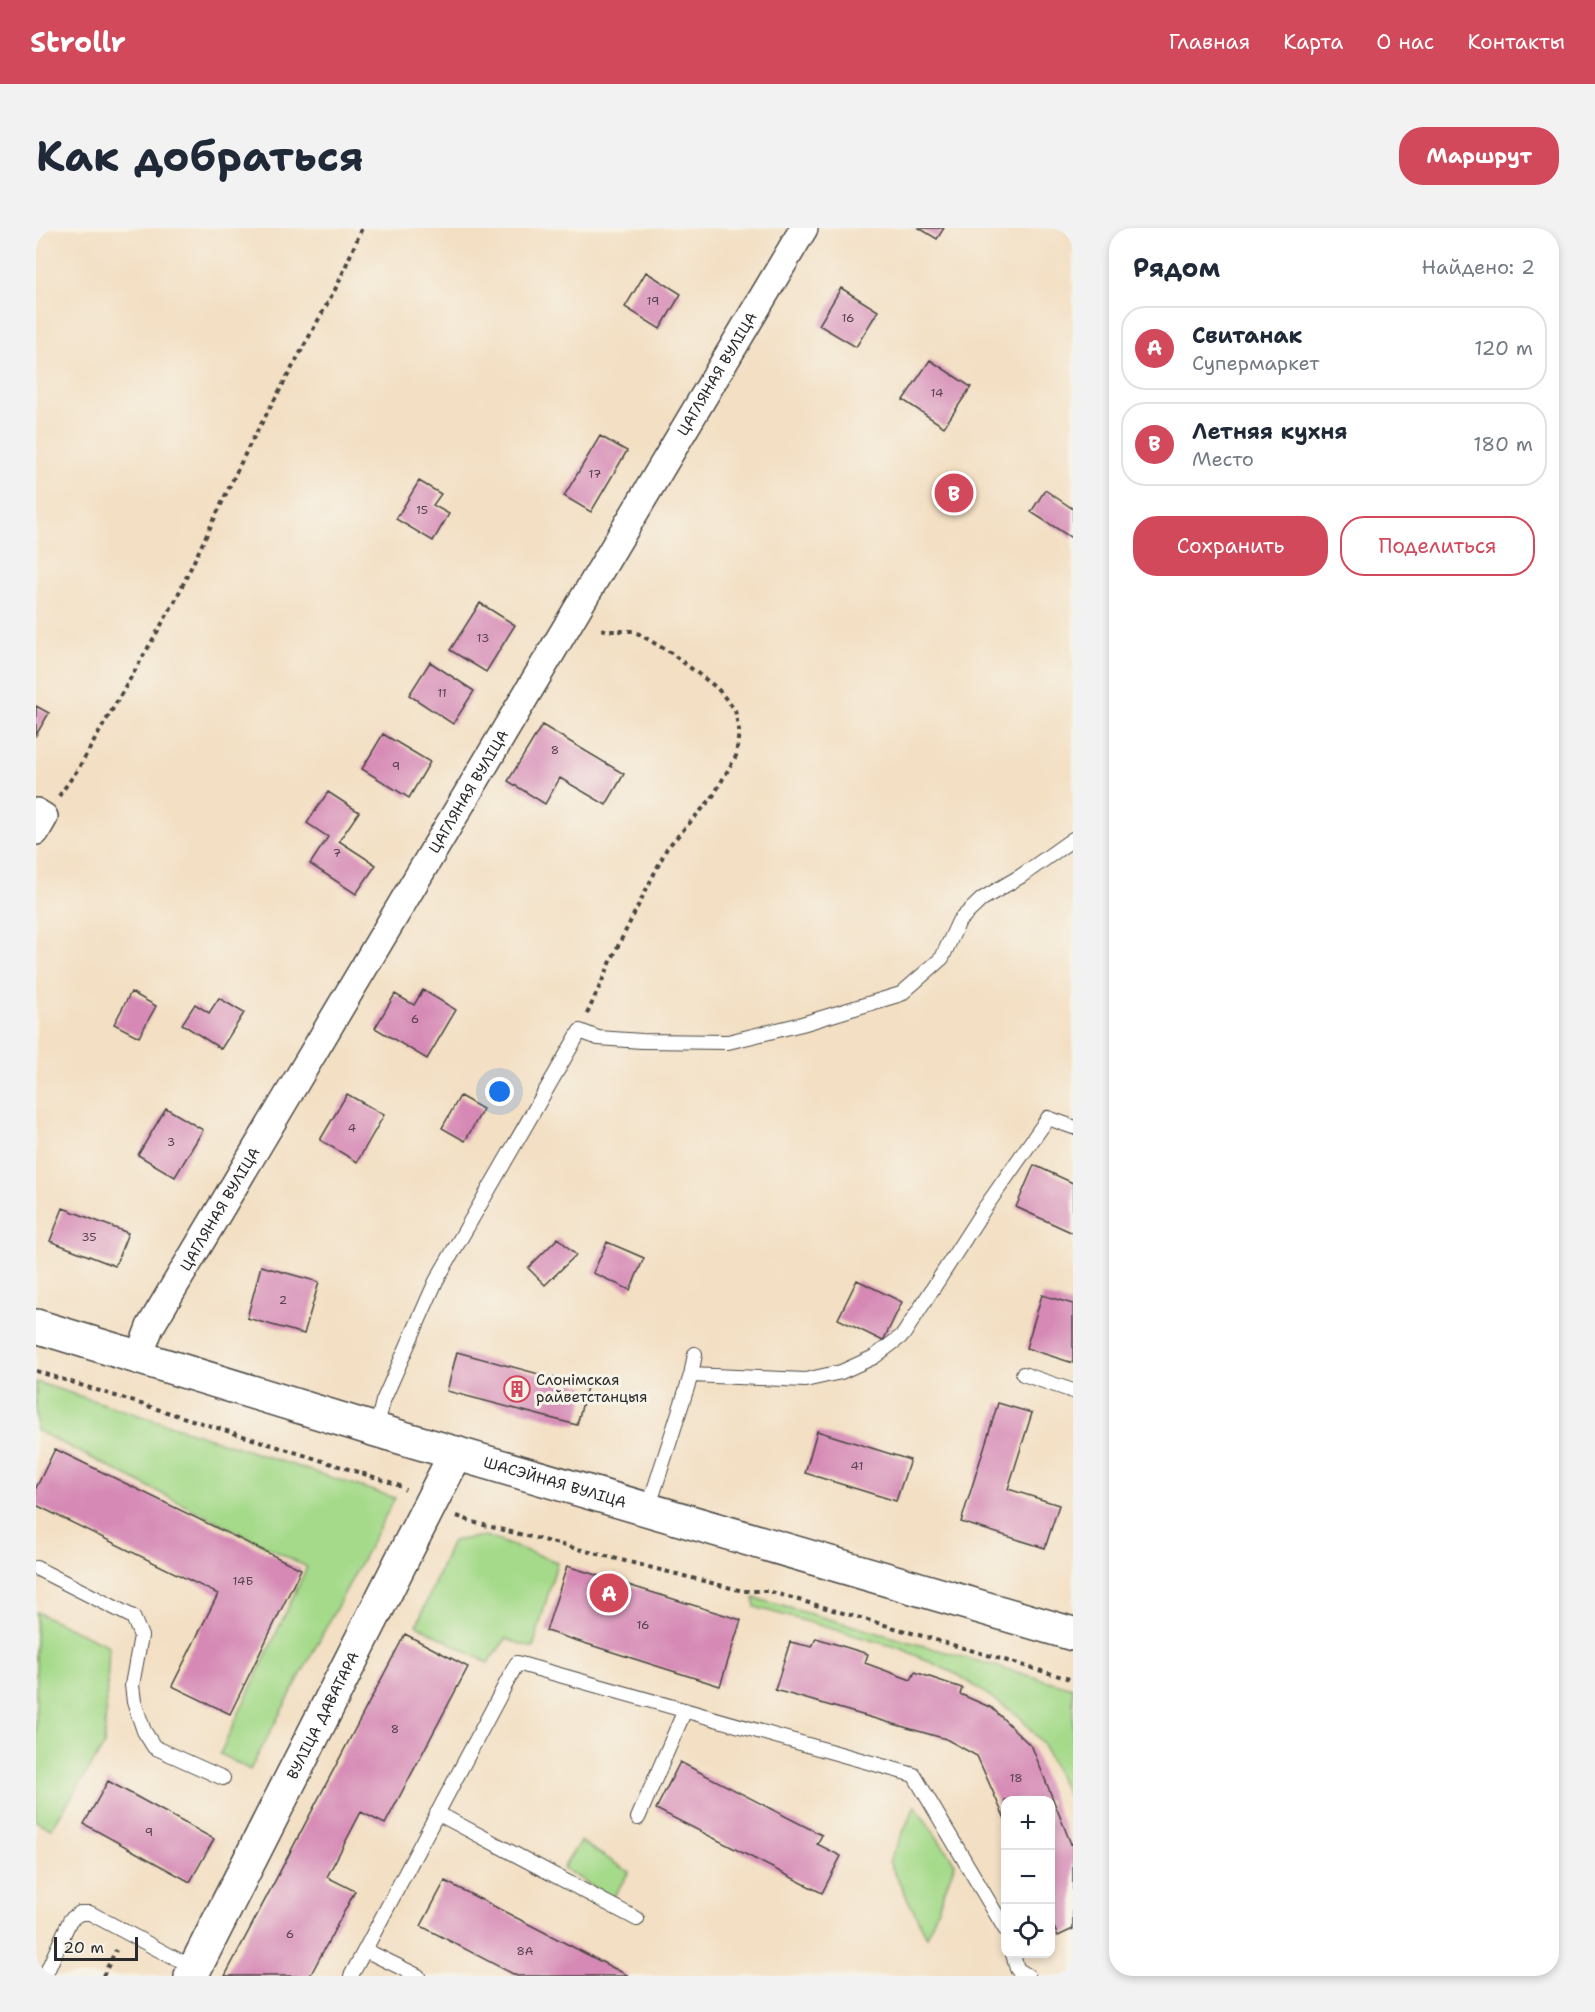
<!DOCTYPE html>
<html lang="ru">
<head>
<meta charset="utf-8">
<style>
  body { margin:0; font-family:"Shantell Sans",sans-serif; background:#f2f2f3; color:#1f2937 }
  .controls { position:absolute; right:18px; bottom:18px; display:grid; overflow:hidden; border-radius:12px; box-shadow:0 3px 9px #0003 }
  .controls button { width:54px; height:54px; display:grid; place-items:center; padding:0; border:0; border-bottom:2px solid #e0e1e3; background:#fff; color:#1f2937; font:30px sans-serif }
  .scale { position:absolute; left:18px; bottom:15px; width:84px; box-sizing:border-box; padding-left:6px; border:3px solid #2b2b2b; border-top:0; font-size:16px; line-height:21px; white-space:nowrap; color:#2b2b2b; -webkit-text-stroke:4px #f7f3e8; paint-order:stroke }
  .you { position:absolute; left:464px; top:864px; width:21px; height:21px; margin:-15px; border:4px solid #fff; border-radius:50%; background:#1a73e8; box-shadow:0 0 0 9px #1a73e833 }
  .badge { display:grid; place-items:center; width:39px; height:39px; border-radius:50%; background:#d1495b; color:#fff; font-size:20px; font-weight:700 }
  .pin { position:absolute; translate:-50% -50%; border:3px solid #fff; box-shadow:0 2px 6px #0006 }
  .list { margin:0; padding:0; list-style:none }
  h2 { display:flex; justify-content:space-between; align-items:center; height:78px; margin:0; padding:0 24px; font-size:26px }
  h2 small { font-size:20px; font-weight:400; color:#747a83 }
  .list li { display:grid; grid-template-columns:39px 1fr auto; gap:18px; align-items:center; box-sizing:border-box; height:84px; margin:0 12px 12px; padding:0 12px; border:2px solid #e0e1e3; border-radius:24px }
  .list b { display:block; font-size:22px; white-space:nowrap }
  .list p { margin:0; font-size:20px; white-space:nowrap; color:#747a83 }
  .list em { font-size:20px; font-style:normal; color:#747a83 }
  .actions { display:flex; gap:12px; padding:18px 24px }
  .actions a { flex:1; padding:14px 0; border:2px solid #d1495b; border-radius:24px; text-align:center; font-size:21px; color:#d1495b }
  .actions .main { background:#d1495b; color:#fff }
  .icon { flex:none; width:33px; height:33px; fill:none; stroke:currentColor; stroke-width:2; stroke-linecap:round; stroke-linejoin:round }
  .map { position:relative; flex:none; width:1037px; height:1748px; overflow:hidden; border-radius:24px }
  header { display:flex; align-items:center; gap:36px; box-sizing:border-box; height:84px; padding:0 30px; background:#d1495b; color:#fff }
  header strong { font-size:28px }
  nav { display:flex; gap:33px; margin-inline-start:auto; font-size:21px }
  .intro { display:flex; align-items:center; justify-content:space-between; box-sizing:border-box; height:144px; padding:0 36px }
  h1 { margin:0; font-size:42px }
  .button { padding:15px 27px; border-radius:24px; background:#d1495b; color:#fff; font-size:21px; font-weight:700 }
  main { display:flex; gap:36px; padding:0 36px }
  aside { flex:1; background:#fff; border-radius:24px; box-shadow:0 3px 9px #0003 }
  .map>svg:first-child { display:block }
</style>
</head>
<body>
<header>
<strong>Strollr</strong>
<nav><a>Главная</a><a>Карта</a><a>О нас</a><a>Контакты</a></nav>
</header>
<div class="intro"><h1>Как добраться</h1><a class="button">Маршрут</a></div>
<main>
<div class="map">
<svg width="1037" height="1748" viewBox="0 0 1037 1748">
  <rect width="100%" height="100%" fill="#f7f3e8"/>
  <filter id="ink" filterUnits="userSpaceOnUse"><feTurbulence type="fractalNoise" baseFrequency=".0167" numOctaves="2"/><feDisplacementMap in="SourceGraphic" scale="12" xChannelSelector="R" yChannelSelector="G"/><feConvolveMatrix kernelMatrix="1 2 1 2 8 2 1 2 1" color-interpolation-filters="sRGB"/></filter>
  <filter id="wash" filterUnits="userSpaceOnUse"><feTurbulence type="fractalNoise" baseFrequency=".008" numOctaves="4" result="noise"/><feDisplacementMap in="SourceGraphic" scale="24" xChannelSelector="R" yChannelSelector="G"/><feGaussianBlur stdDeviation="1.35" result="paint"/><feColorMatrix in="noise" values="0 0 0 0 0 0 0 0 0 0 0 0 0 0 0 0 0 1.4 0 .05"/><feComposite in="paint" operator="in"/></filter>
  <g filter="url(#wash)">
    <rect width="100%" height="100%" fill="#f3dfc3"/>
    <path fill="#a5da8a" stroke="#68825a" stroke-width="1.5" d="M0,1154L359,1270L214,1542L184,1526L271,1339L0,1202Z
      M449,1308L521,1334L497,1420L470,1411L452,1435L381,1397L416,1313Z
      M718,1370L1037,1460V1578L1006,1515L983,1488L922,1447L866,1421L719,1379Z
      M0,1384L73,1418L68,1518L15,1601L0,1593Z
      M879,1578L919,1635L891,1709L853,1634Z
      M544,1613L593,1644L576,1671L527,1640Z"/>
    <g id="blocks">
      <path fill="#d689b5" d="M883,0H908L901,11Z
        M610,44L645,66L624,101L589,79Z
        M805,60L842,83L820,119L783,97Z
        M894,132L935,159L908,199L867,172Z
        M564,208L591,223L555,284L528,268Z
        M910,250L936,267L927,280L901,263Z
        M383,253L405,266L397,277L413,286L397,313L360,291Z
        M1009,262L1037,281V311L995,284Z
        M444,375L479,397L450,444L414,422Z
        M394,434L438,463L417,496L373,467Z
        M0,478L13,485L0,507Z
        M506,497L588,546L570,577L524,550L509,576L472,553Z
        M347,506L394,534L373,570L326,541Z
        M292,564L323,584L303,613L340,637L320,666L274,636L292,609L271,595Z
        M387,762L420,782L391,831L339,800L359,766L378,777Z
        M95,764L120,778L103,809L78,796Z
        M183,770L208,785L185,821L146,796L159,776L173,785Z
        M311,866L348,887L321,934L284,912Z
        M424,868L447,881L429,913L406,900Z
        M130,880L167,902L139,949L102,927Z
        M998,937L1037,955V1005L980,979Z
        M27,980L92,1005L79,1038L14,1013Z
        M522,1010L540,1027L509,1057L492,1040Z
        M571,1014L608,1030L594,1062L557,1045Z
        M225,1038L283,1054L268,1106L211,1090Z
        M821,1052L866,1074L847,1113L802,1091Z
        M1006,1067L1037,1076V1135L990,1120Z
        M421,1124L551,1159L541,1197L411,1163Z
        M962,1175L996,1185L972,1261L1023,1277L1009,1320L925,1294Z
        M781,1203L874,1232L860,1273L769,1245Z
        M19,1221L265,1341L194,1486L136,1458L182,1366L0,1277V1260Z
        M531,1338L705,1392L684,1458L510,1403Z
        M369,1406L432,1439L349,1596L325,1584L291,1649L319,1663L274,1748H189Z
        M780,1410L832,1426L829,1435L875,1452L879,1444L926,1460L924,1466L956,1480L996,1519L1035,1616L1037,1615V1701L1022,1708L1014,1691V1572H969V1591L941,1528L910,1511L739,1462L754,1414L776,1419Z
        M644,1534L786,1607L781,1616L805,1628L786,1665L620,1581Z
        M72,1553L178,1611L154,1654L48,1596Z
        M409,1653L593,1748H481L385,1698Z"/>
    </g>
  </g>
  <g filter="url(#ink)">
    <use href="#blocks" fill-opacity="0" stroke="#494642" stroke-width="1.5"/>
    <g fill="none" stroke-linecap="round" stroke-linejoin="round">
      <g stroke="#494642" stroke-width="16">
        <path id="lane" d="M987,1146L1037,1163
          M655,1147L769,1152L805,1144L838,1129L867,1107L948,981L1012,890L1037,899
          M340,1202L347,1173L400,1053L544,803L562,810L606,813L692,814L766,796L865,766L906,730L923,693L946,671L985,648L1037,611
          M612,1281L655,1147L659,1126
          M0,1340L97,1389L105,1408L96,1457L98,1474L108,1503L118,1519L187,1550
          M401,1585L601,1691
          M602,1590L649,1482
          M329,1722L382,1748
          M977,1726L981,1741L992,1748
          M9,1748L34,1692L44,1685H54L159,1741
          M315,1748L481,1435L878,1547L969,1701"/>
      </g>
      <g stroke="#494642" stroke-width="30">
        <g id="street">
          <path d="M0,584L8,589L0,603"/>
          <path id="s1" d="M103,1128L114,1099L768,0"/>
        </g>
      </g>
      <g stroke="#494642" stroke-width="36">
        <g id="secondary">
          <path id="s2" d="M0,1098L340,1202L1037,1406"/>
          <path id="s3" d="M155,1748L420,1225"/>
        </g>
      </g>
      <path stroke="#494642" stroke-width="4" stroke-dasharray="4.5 4.5" stroke-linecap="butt" d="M23,568L42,541L139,373L212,220L302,56L326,0
        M551,786L582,718L631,620L676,570L700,528L703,503L699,482L681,460L635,425L598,403H572L563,400
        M0,1143L360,1256L369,1262
        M421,1288L440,1295L707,1363H732L1037,1452
        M67,1748L80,1722"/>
      <use href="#lane" stroke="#fff" stroke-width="14"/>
      <use href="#street" stroke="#fff" stroke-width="27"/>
      <use href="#secondary" stroke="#fff" stroke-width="33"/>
    </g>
  </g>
  <defs>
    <g id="building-ring" transform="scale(1.35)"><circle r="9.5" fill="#f7f3e8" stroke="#d1495b" stroke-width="1.5"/><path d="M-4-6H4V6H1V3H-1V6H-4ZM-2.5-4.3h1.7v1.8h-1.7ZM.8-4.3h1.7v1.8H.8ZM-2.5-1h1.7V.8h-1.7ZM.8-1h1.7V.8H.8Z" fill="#d1495b"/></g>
  </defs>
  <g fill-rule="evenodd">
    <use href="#building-ring" x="481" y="1161"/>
  </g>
  <g text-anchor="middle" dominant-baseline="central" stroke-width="6" stroke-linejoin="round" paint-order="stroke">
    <g font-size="12" fill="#56424e">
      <text x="617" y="73">19</text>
      <text x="812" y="90">16</text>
      <text x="901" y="165">14</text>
      <text x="559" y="246">17</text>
      <text x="386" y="282">15</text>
      <text x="447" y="410">13</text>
      <text x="406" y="465">11</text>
      <text x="519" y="522">8</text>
      <text x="360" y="538">9</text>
      <text x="301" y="625">7</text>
      <text x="379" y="791">6</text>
      <text x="316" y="900">4</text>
      <text x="135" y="914">3</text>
      <text x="53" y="1009">35</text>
      <text x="247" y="1072">2</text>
      <text x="821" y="1238">41</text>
      <text x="207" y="1353">14Б</text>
      <text x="607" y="1397">16</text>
      <text x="359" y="1501">8</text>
      <text x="980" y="1550">18</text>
      <text x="113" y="1604">9</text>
      <text x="254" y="1706">6</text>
      <text x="489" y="1723">8А</text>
    </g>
    <g font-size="15" fill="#2b2b2b" stroke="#f7f3e8">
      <text stroke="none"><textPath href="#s1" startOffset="1140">ЦАГЛЯНАЯ ВУЛІЦА</textPath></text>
      <text stroke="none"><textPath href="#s1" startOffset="654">ЦАГЛЯНАЯ ВУЛІЦА</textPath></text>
      <text stroke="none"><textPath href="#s1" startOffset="168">ЦАГЛЯНАЯ ВУЛІЦА</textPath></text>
      <text stroke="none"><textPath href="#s2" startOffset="542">ШАСЭЙНАЯ ВУЛІЦА</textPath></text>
      <text stroke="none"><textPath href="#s3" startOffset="292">ВУЛІЦА ДАВАТАРА</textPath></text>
    </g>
    <g font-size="15" fill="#2b2b2b" stroke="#f7f3e8" text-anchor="start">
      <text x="500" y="1152">Слонімская<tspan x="500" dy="17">райветстанцыя</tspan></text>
    </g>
  </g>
</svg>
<div class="controls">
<button>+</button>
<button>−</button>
<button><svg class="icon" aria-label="locate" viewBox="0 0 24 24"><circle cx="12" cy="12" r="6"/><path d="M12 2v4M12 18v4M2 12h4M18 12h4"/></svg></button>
</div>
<div class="scale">20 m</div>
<div class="you"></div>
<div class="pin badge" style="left:573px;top:1365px">A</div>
<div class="pin badge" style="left:918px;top:265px">B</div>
</div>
<aside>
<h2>Рядом<small>Найдено: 2</small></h2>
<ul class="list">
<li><span class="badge">A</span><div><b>Свитанак</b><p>Супермаркет</p></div><em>120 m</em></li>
<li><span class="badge">B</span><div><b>Летняя кухня</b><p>Место</p></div><em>180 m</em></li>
</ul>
<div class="actions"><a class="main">Сохранить</a><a>Поделиться</a></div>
</aside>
</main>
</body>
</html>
